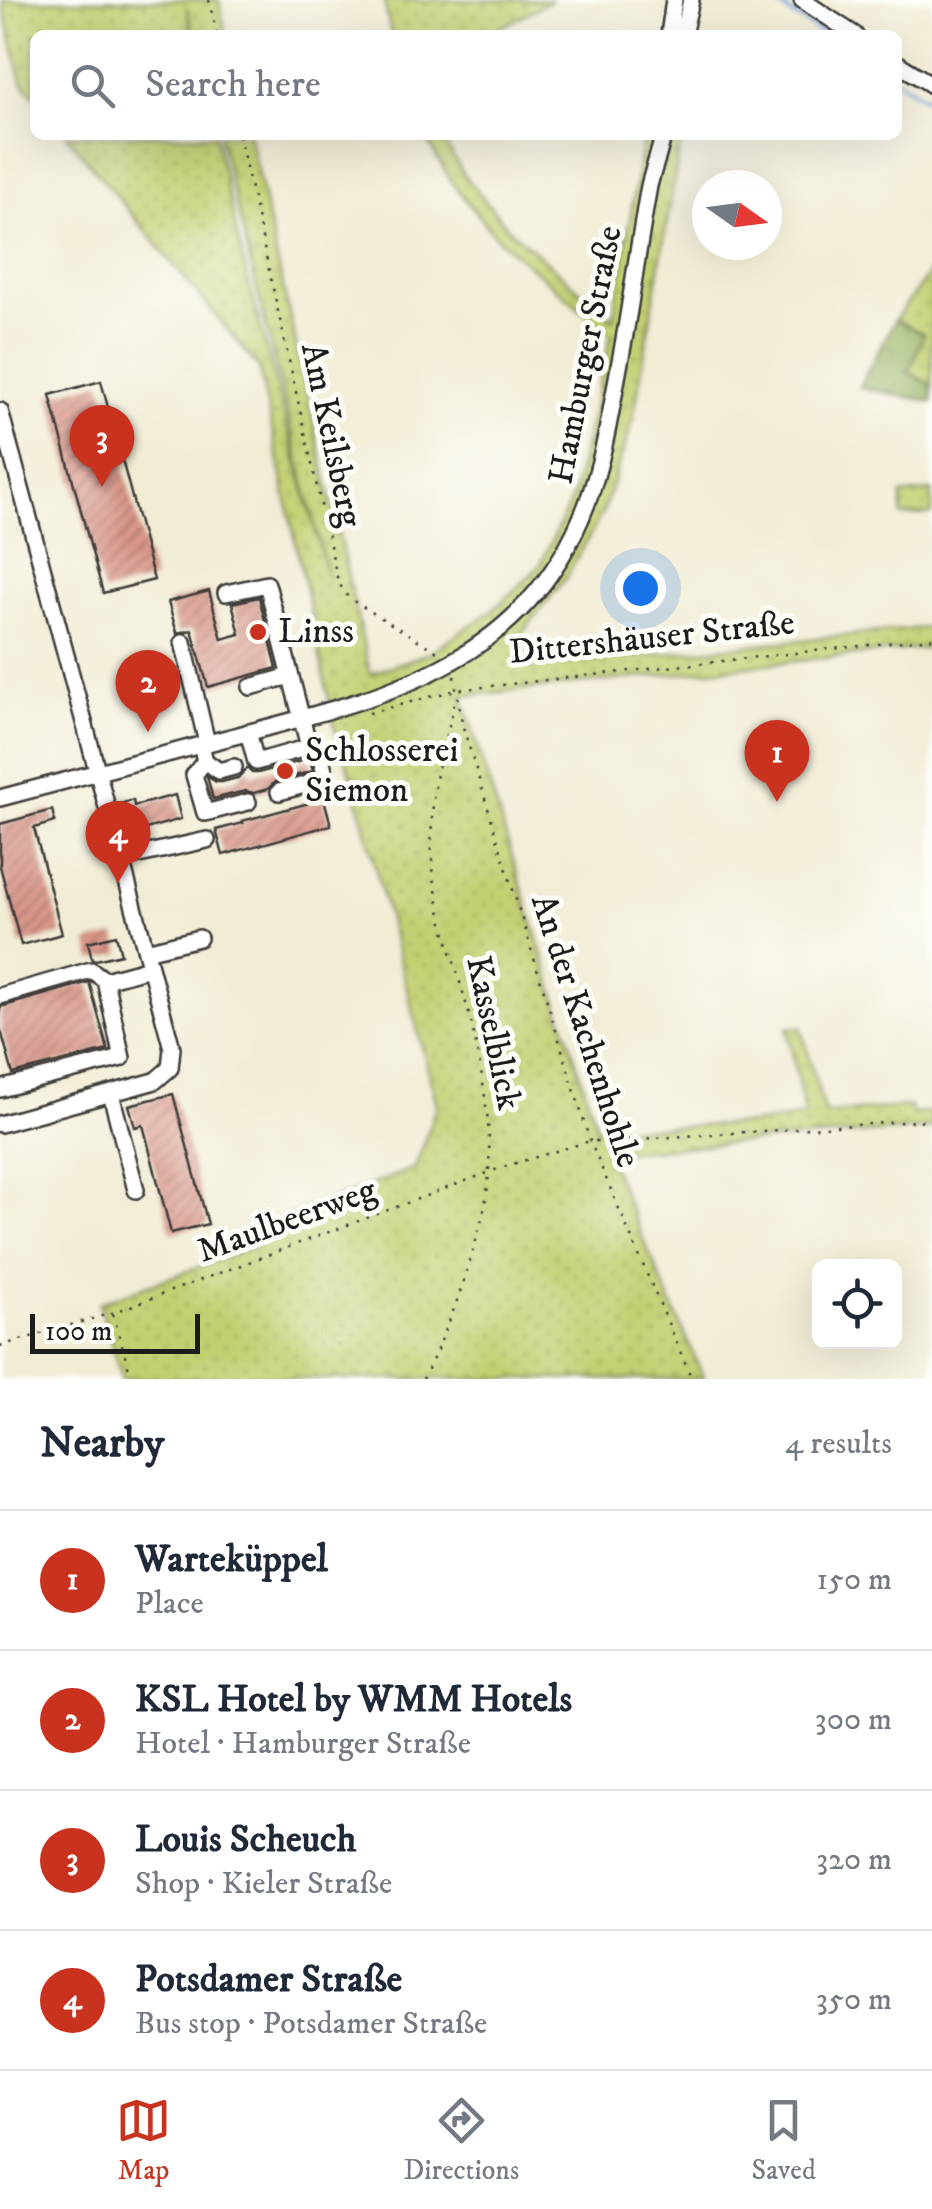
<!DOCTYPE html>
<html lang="en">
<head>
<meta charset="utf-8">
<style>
  body { margin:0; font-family:"IM FELL DW Pica",serif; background:#f6f6f7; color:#1f2937 }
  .controls { position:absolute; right:30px; bottom:30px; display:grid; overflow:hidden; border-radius:15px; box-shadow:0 10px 40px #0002 }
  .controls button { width:90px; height:90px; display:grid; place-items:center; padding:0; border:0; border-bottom:2px solid #e0e1e3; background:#fff; color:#1f2937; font:50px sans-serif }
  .compass { position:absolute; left:692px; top:170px; width:90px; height:90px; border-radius:50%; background:#fff; box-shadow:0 10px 40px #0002; rotate:104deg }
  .scale { position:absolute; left:30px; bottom:25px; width:170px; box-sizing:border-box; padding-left:10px; border:5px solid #1c1c1c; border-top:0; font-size:28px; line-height:35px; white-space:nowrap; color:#1c1c1c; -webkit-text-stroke:8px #fdfcf7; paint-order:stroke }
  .you { position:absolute; left:640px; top:588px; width:35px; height:35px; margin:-25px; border:8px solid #fff; border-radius:50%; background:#1a73e8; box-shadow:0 0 0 15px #1a73e833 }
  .badge { display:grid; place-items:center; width:65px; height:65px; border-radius:50%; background:#c8321e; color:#fff; font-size:32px; font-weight:700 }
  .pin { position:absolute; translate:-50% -82px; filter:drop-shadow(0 2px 5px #0008) }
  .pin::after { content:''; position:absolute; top:52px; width:35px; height:30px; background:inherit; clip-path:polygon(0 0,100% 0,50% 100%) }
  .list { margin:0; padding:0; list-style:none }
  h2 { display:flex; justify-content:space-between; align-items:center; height:130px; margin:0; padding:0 40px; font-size:42px }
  h2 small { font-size:32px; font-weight:400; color:#747a83 }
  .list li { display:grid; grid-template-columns:65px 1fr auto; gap:30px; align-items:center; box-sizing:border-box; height:140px; padding:0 40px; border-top:2px solid #e0e1e3 }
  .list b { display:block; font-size:38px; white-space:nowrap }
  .list p { margin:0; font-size:32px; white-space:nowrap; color:#747a83 }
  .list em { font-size:32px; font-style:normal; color:#747a83 }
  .icon { flex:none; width:55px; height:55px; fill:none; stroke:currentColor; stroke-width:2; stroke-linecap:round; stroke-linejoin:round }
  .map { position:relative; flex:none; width:932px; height:1379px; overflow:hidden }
  .search { position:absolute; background:#fff; box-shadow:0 10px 40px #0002; left:30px; right:30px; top:30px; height:110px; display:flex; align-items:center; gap:25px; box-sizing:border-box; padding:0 35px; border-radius:15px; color:#747a83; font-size:38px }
  .sheet { height:690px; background:#fff }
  nav { display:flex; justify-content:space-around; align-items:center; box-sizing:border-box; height:140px; border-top:2px solid #e0e1e3; background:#fff; font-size:28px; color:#747a83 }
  nav a { display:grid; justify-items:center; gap:5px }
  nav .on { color:#c8321e }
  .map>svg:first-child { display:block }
</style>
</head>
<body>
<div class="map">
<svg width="932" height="1379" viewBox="0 0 932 1379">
  <defs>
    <pattern id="grass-dots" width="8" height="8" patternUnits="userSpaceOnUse" patternTransform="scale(2.5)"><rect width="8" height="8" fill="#c3d072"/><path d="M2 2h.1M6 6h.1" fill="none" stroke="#a7b262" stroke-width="1.8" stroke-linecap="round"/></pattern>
    <pattern id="forest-crowns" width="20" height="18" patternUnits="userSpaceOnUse" patternTransform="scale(2.5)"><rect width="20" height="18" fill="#9ab264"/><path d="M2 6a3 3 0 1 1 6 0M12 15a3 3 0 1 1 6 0" fill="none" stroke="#849856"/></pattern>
    <pattern id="building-hatch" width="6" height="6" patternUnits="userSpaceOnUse" patternTransform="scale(2.5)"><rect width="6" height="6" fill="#d99689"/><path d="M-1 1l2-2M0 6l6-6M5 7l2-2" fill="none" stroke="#af7a6f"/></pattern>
  </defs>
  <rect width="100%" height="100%" fill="#fdfcf7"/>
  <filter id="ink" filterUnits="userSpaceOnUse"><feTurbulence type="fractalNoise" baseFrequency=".01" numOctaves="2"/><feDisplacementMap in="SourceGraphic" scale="20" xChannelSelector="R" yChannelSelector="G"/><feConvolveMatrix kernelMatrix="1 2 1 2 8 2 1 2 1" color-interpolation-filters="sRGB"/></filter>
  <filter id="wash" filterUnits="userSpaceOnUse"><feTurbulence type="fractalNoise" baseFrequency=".0048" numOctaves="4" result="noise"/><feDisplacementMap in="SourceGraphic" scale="40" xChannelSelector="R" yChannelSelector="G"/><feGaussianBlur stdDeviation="2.25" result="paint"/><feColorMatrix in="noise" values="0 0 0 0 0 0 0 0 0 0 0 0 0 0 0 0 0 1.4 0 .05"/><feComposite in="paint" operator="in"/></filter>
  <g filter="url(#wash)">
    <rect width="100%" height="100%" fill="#f1ecd4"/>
    <path fill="url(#grass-dots)" stroke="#707647" stroke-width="2.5" d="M2,0H219L226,35H194L187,8L192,35H35V97L22,82Z
      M384,0H552L487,35H391Z
      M66,135H215L243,261L328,579L219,135H249L370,674L429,653L493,610L539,567L572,499L611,335L497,238L452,183L424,135H440L464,175L509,229L613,319L644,135H682L633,421L603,512L565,579L520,636L530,667L932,627V647C775,662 619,681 462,696L597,1129L752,1124L805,1116L787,1028L801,1027L825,1114L910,1106L912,1114L932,1112V1128L606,1153L704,1379H122L99,1303L260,1245L257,1228L415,1168L437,1105L353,781L336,733L259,368Z
      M932,269V385L909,373L895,320Z
      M932,491V514L902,516L901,495Z"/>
    <path fill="url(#forest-crowns)" stroke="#5b6740" stroke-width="2.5" d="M895,320L924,334L909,373L932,385V402L859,387Z"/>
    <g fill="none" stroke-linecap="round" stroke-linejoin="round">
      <path stroke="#679dd4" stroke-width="4" d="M770,0L825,35
        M897,80L932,102"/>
    </g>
    <g id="blocks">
      <path fill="url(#building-hatch)" d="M101,381L154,580L103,593L50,395Z
        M209,591L222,639L240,634L232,603L259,597L277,668L208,687L192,630L177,633L168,602Z
        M308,759L310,760L313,771L276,781L268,789L254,793L245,791L213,799L207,776L216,782H222L238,778L247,768L252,773H258Z
        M175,795L181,819L132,833L127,816L124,817L120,804L133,800L134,806Z
        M324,799L331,825L223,855L216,830L243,823L242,821Z
        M52,810L55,822L34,828L62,934L21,945L0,866V824Z
        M116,935L121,954L96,960L92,959L88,942Z
        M89,982L108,1050L13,1074L0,1027V1007Z
        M173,1094L208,1224L171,1233L143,1125L135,1127L129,1105Z"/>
    </g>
  </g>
  <g filter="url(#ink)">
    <use href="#blocks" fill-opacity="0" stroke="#3c3b38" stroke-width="2.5"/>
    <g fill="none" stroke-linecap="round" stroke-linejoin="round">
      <g stroke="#3c3b38" stroke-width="20">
        <path id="minor" d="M802,0L855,35
          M669,35L674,0
          M683,35L691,0
          M897,63L932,85
          M0,411L172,1048L170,1068L155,1081L0,1124
          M226,593L267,584L309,747L256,762L248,732
          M183,642L207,743
          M251,687L290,676
          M201,745L205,761L194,775L205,813L248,802
          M205,761L219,771L234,767
          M279,792L326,779L320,753L309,747
          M0,798C76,778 152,758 227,738C378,698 523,669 586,506C605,457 612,403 622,351C632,296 639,241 649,186C653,169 660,152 663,135
          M121,859L207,840
          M146,951L199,938
          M0,996L91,970L105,980L150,968
          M0,1089L122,1058L105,980
          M111,1094L136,1190"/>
      </g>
      <path stroke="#3c3b38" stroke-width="2.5" stroke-dasharray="2.5 8" stroke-linecap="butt" d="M209,0L217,35
        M239,135L337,577L343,591L350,599L439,653
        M454,676L463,727L590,1141L692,1379
        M369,713L456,690L932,638
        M113,1314L132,1379
        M0,1346L112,1313L506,1166L590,1141H609L932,1120
        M423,1379C444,1338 460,1296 473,1251C479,1229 486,1207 488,1184C493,1132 483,1077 472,1026C458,968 435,914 432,855C430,820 434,783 442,749C447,731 453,715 455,697"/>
      <use href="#minor" stroke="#fff" stroke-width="15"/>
    </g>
  </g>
  <g fill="#c8321e" stroke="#fdfcf7" stroke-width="4">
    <circle cx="258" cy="632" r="10"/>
    <circle cx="285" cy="771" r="10"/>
  </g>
  <g text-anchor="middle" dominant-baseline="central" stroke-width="10" stroke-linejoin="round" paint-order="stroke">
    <g font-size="35" fill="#1c1c1c" stroke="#fdfcf7">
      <text transform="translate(586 355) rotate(-79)">Hamburger Straße</text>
      <text transform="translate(331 435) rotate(78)">Am Keilsberg</text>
      <text transform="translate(652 638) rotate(-6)">Dittershäuser Straße</text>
      <text transform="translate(585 1031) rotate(72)">An der Kachenhohle</text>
      <text transform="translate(493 1033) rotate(78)">Kasselblick</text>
      <text transform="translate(287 1221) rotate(-20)">Maulbeerweg</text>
    </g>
    <g font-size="35" fill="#1c1c1c" stroke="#fdfcf7" text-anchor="start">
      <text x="278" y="632">Linss</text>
      <text x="305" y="751">Schlosserei<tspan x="305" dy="40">Siemon</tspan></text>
    </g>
  </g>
</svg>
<div class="controls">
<button><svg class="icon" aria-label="locate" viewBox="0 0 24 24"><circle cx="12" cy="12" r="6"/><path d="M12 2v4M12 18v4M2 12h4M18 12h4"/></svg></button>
</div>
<svg class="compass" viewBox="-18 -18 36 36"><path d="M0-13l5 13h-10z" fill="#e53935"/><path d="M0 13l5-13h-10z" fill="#747a83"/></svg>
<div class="scale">100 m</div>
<div class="you"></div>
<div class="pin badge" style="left:777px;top:802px">1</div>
<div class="pin badge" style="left:148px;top:732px">2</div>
<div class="pin badge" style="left:102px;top:487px">3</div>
<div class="pin badge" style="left:118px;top:883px">4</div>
<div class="search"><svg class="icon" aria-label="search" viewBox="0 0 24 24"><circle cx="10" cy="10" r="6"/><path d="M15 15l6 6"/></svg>Search here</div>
</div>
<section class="sheet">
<h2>Nearby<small>4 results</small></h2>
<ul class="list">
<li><span class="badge">1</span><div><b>Warteküppel</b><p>Place</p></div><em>150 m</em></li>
<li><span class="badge">2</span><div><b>KSL Hotel by WMM Hotels</b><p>Hotel · Hamburger Straße</p></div><em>300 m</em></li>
<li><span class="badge">3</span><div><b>Louis Scheuch</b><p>Shop · Kieler Straße</p></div><em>320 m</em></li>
<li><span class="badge">4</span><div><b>Potsdamer Straße</b><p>Bus stop · Potsdamer Straße</p></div><em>350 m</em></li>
</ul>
</section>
<nav>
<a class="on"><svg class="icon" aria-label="map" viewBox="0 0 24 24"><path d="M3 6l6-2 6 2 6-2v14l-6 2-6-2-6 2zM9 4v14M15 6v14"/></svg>Map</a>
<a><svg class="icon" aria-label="directions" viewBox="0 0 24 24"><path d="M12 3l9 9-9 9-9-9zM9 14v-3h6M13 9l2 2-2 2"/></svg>Directions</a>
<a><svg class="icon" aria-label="saved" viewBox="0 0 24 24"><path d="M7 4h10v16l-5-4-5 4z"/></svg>Saved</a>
</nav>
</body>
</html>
